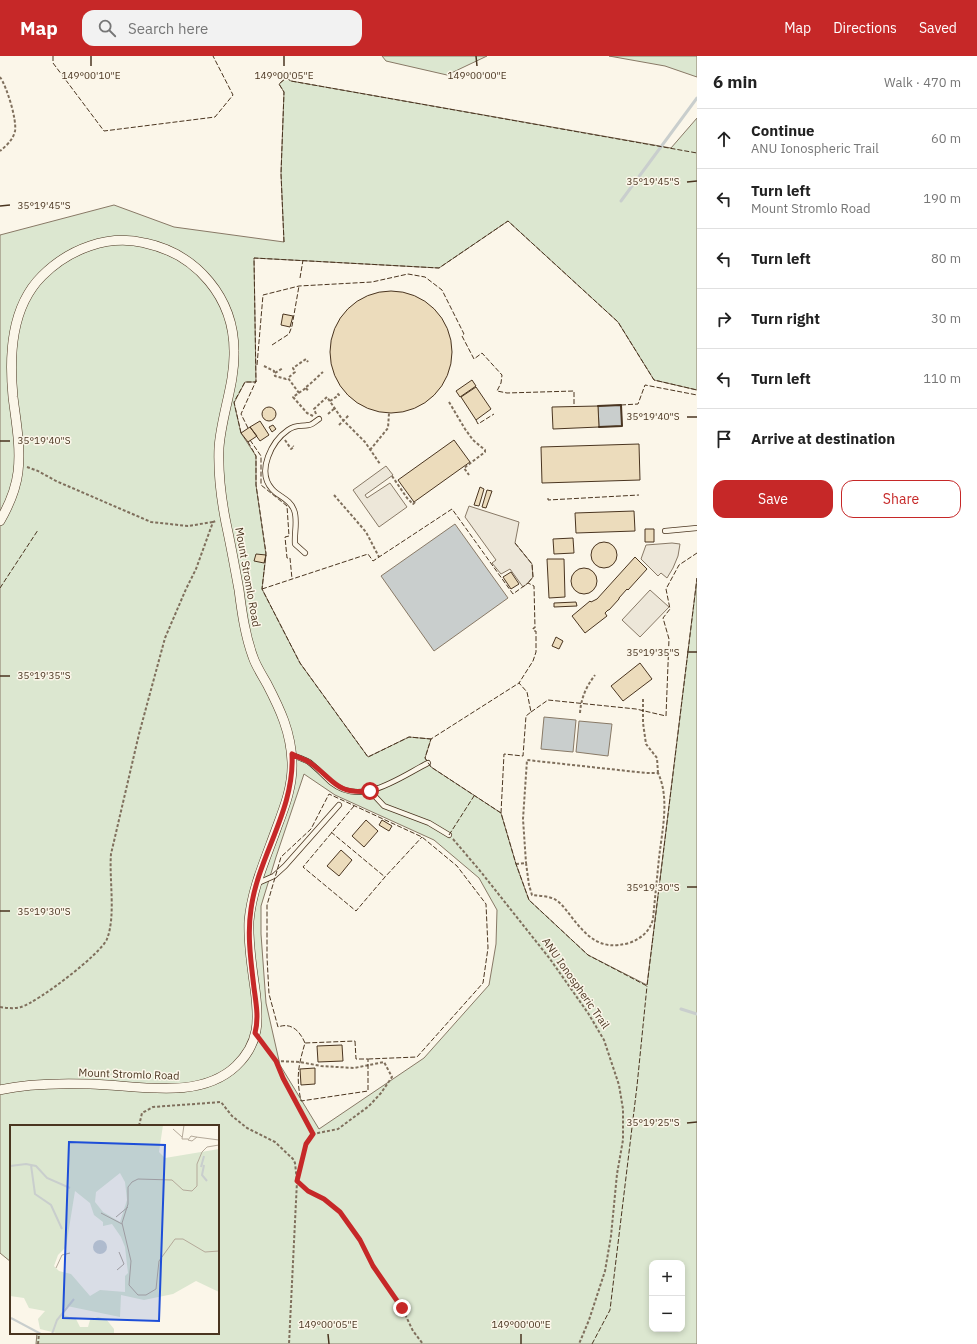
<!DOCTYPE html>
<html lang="en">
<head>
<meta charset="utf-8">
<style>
  body { margin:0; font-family:"IBM Plex Sans",sans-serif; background:#f2f2f2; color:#222 }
  .controls { position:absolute; right:12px; bottom:12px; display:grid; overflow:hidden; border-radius:8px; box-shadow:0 2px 6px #0003 }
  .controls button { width:36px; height:36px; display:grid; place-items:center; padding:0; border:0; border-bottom:1px solid #e0e0e0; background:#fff; color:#222; font:20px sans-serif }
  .stop { position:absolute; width:12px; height:12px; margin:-9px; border:3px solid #c62828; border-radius:50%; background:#fff }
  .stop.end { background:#c62828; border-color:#fff; box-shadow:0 1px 4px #0008 }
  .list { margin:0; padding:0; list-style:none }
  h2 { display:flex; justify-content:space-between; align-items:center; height:52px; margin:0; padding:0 16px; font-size:17px }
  h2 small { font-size:13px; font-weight:400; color:#767676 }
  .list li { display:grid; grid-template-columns:26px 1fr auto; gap:12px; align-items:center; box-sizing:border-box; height:60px; padding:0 16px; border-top:1px solid #e0e0e0 }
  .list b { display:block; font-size:15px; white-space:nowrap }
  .list p { margin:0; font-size:13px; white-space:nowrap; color:#767676 }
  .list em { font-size:13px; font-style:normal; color:#767676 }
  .actions { display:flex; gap:8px; padding:12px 16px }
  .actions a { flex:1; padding:9px 0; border:1px solid #c62828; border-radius:12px; text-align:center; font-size:14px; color:#c62828 }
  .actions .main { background:#c62828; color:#fff }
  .icon { flex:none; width:22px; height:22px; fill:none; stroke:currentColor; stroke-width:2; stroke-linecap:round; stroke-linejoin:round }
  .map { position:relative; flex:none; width:697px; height:1288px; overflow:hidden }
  header { display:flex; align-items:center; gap:24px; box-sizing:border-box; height:56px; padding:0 20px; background:#c62828; color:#fff }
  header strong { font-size:19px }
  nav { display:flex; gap:22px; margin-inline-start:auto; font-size:14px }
  .search { width:280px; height:36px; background:#f2f2f2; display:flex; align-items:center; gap:10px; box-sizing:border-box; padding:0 14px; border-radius:12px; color:#767676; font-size:15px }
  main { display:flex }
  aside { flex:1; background:#fff }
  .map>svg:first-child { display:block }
</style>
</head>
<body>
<header>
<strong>Map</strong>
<div class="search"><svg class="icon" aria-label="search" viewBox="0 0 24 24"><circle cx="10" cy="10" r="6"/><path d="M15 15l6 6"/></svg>Search here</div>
<nav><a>Map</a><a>Directions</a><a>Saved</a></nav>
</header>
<main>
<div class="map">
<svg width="697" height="1288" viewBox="0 0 697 1288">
  <rect width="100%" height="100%" fill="#fbf6e9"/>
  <path fill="#dce7d0" stroke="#887966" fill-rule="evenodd" d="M382,0H487L447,19L386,5Z
    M609,0H697V21L665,10Z
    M286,22L291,25L671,92L697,62V334L654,324L618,266L508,165L439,212L254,202L256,326H245L234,347L241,377L256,400V429L266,499L262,533L300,607L368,701L409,681L431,683L425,702L431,711L501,757L516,808L529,844L588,899L647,929L697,522V1288H36L37,1277H218V1070H11V1206L0,1197V179L114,149L174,171L284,186L281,117L284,36L279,28ZM304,718L335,739L434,784L479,822L497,854L496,888L489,929L424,1002L319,1073L280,1009L266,947L261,878V850L276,801ZM652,1207H682V1273H652Z"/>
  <path fill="#ede7d9" stroke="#887966" d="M386,410L393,419L365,439L367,442L390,427L407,451L379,471L353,434Z
    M469,450L519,466L515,487L532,508L533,521L528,527L523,531L510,513L501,518L492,507L496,504L465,461Z
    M672,487L680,488L678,500L673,512L667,522L661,517L658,520L641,503L646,489Z
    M650,534L669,551L640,581L622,564Z"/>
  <path fill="#c9cecd" stroke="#887966" d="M621,349L622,370L599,371L598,350Z
    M455,468L508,542L434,595L381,520Z
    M544,661L576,664L573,696L541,693Z
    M579,665L612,668L608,700L576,696Z"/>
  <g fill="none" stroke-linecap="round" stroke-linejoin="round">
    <path stroke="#c9cecd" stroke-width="3" d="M621,145L697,42
      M681,953L697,958"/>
  </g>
  <path fill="#ecdcbc" stroke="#4a3520" d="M330 296a61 61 0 1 1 122 0a61 61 0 1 1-122 0Z
    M283,258L293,260L290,271L281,269Z
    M472,324L476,330L460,341L456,335Z
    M476,331L491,353L476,364L461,341Z
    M598,350L599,371L553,373L552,351Z
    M262 358a7 7 0 1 1 14 0a7 7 0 1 1-14 0Z
    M260,365L269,379L260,385L250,371Z
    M273,369L276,373L272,376L269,371Z
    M250,371L257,380L248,386L241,377Z
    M454,384L470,406L414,446L398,424Z
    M639,388L640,424L542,427L541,391Z
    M480,431L484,433L479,450L474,449Z
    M487,434L492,435L486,452L482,451Z
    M634,455L635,475L576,477L575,457Z
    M645,473H654V486H645Z
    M573,482L574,497L554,498L553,483Z
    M591 499a13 13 0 1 1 26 0a13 13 0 1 1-26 0Z
    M256,498L266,499L264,507L254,505Z
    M635,501L647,513L628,534L627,533L619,542V543L609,554H608L605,557L607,560L585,577L572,560L590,545L591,546L597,543Z
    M547,503H564L565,541L549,542Z
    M571 525a13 13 0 1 1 26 0a13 13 0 1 1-26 0Z
    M511,516L519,528L511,533L503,521Z
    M576,546L577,550L554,551V547Z
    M556,581L563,585L559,593L552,590Z
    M640,607L652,623L623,645L611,630Z
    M366,764L378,775L364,791L352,780Z
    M382,764L392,770L389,775L379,769Z
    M341,794L352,804L339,820L327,810Z
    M342,989L343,1005L318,1006L317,990Z
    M315,1012V1028L301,1029L300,1013Z"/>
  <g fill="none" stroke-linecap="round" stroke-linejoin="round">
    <g stroke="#4a3520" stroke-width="6">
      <path id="lane" d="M665,475L697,472
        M305,497L295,488C294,477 298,464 294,454C290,443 279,441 272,433C256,415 272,385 288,374C297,368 300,371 309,369C312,369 316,365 319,363
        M292,699C297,701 304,703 309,706C317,712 324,720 332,727C362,751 400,721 428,707
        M370,735L384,750L429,767L449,779
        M258,827L274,820L285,810L339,749"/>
    </g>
    <g stroke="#4a3520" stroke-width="10">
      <path id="street" d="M0,465C8,451 16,433 18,416C21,391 16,366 13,341C9,299 11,251 42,220C69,193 108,178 145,187C197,198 234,242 234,295C235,328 221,360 219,392C218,418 221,442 226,467C231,490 235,512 239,534C242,557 245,579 253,601C256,610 262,619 267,628C280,653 291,676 292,706C293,729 285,750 277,771C266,802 252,832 249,865C248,888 252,911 255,933C259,964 260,987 236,1010C199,1045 137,1029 90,1028C60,1027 29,1027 0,1034"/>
    </g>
    <path stroke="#7f6f5c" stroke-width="2" stroke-dasharray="3 2" stroke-linecap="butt" d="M0,21C7,31 17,64 15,75C13,84 6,90 0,95
      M264,310L274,315L275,320L286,323L288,322
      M275,317L283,312
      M306,332L309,336
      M299,337L288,322L295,316L293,312L306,303L308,306
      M330,345L339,339L337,337
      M449,346L465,373L473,384L485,394V396L464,412L469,419
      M316,358L314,353L327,341L342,363L365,386L380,408
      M328,358L335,352
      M313,360L307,357L293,341L306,332V331C312,327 317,321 323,316
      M339,369L349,359
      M285,384L291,393L294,391L293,390
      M370,394L388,372L389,357
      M27,411L38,415L56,425L151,466L188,470L213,466
      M392,420L407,442L413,448L416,445
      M334,439L366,476L379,501
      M643,643V667L646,688L657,702L658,717
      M580,657C581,642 586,631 595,619
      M453,783L481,816L550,903L588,957L604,984L619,1029L623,1053V1084L617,1118L611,1180L605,1215L589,1264L579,1288
      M516,808L526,807L529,829L532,839C540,840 550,840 556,844C562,848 566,854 570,859C587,881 600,895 629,887C641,883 650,875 653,863C655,842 657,822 659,802C662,775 670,742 658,717H646L527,704L523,763L526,807
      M0,951C7,952 14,953 21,951C38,946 101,898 107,883C116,860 109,823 111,798L139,678L165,582L186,533L196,513L213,466L216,465
      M262,986L276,1005L283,1022L313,1078L306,1088L297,1125L289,1288
      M276,1005L300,1006L321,1010L354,1012L384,1006L392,1021L381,1037L369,1050L338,1073L313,1078
      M139,1070L142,1057L153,1051L221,1046L232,1060L247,1072L275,1086L293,1103L295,1107L297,1125L308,1135L324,1143L332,1149L339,1155L351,1170L360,1184L373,1210L402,1252L413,1275L423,1288
      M38,1288L39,1277"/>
    <use href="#lane" stroke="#fbf6e9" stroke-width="4.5"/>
    <use href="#street" stroke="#fbf6e9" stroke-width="9"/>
    <path stroke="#4a3520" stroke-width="1" stroke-dasharray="5 2" stroke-linecap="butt" d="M53,0V7L104,75L215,61L233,39L213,0
      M284,186L281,118L284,36L279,28L286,22L291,25L697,97
      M300,222L303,204
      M272,289L289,278L292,270L299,230
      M257,309L263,239L299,230L372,226L408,218L425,221L442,234L464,278L462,280L474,303L482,297L502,319L501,327L497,335L507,337L574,335V351
      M621,349L638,348L645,329L697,339
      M476,364L478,368L494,358
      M248,372L241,358L256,325
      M241,377L234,346L245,326H256L254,202L439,212L508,165L618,266L654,324L697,334
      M250,384L261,400V429L287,450L289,480L285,481L287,502H290L292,523
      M248,386L256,400V429L266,497L262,533L300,607L368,701L409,681L431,683
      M548,442V444L639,439
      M515,487L532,508L533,521L528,527
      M0,532L38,474
      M262,533L368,498L373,505L452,453L513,538L528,527L534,530L535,572H533L534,575H536V596L533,605L519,627
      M531,656L548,644L636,653L666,660L669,583L663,562L670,553L666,533L679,509L697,497
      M354,750L303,811L356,855L385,821L422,781
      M501,757L431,711L425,702L431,683L519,627L527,636L531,656L526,660L523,700L504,698L501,757L516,808L529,844L588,899L647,930L697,522
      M331,776L385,821
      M449,779L474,740
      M355,985L356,1003H368V1035L301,1045C296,1021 298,1011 305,987Z
      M305,987C300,975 291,966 278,971L269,938L267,901V849L281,801L311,773L329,738L422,781L457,810L486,848L488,892L483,927L417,1001L368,1003
      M592,1288L610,1254L637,1030L647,930"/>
    <path stroke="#4a3520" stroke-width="2" d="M598,350L621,349L622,370L599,371"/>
  </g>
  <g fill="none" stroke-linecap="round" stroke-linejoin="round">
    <path stroke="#c62828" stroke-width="5" d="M370,735C335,739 334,723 309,706C304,703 297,701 292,698C295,754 258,800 251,853C247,879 251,906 254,932C256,947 259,962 255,977L276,1005L283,1022L313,1078L306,1088L297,1125L308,1135L324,1143L340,1156L360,1184L373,1210L402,1252"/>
  </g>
  <path fill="none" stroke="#4a3520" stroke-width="1.5" d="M91,0V10M284,0V10M476,0L477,10M687,126L697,125M0,150L10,149M687,361H697M0,385H10M687,596H697M0,620H10M687,831H697M0,855H10M687,1067L697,1066M328,1278L329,1288M521,1278V1288"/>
  <g text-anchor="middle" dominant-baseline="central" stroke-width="3" stroke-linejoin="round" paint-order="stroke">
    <g font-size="11" fill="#4a3520" stroke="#fbf6e9">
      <text transform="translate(248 521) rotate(80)">Mount Stromlo Road</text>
      <text transform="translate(576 927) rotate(55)">ANU Ionospheric Trail</text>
      <text transform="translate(129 1018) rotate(2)">Mount Stromlo Road</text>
    </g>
  </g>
  <g transform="translate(10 1069)">
    <rect width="209" height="209" fill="#fbf6e9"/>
    <path d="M0,0H153L149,27L155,33L209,24V167L186,156L163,169L134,175L111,170L110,192L57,181L52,186L53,190L66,194L70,202H78L80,195L88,192L96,194L104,204V209H50L30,204L28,194L35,186L19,183L14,173L0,171ZM110,48L115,57L117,75L110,97L93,87L85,77L86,67ZM65,66L80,78L84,90L93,97V101L102,99L111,112L115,122L118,148L115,151V167L90,165L80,171L61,149L49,146L44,141L48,130L56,122Z" fill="#dce7d0" fill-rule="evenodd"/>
    <path d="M83 122a7 7 0 1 1 14 0a7 7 0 1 1-14 0Z" fill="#c9cecd"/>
    <path fill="none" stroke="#c9cecd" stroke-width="2" d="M192,39L191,42L194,31M21,40L25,69L41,80L52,104M194,40L192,50L197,56M0,41L16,39L26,41L37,53L60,63M1,193L31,209M42,209L47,195L64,174"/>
    <path fill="none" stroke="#b4a999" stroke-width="1" d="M174,0L172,14H178M163,4L172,12M187,12L182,16L178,15L181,11L186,12L209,15M209,20L197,22L192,27L187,39V61L182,66L173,65L162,55L128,54L122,57L118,62V79L112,98L121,136L119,160L128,170H136L146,164L149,136L165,114H173L195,127L209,126M91,88L112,99M106,92L118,82M46,143L52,130L60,128M107,145L114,139L109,127"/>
    <path fill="#1d4ed8" fill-opacity="0.15" stroke="#1d4ed8" stroke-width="2" d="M59,17L155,20L149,196L53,193Z"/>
    <rect width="209" height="209" fill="none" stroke="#4a3520" stroke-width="2"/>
  </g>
  <g font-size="10" text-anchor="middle" fill="#4a3520" stroke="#fbf6e9" stroke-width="3" stroke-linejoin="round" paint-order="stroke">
    <text x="91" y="23">149°00'10"E</text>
    <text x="284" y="23">149°00'05"E</text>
    <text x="477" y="23">149°00'00"E</text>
    <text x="653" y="129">35°19'45"S</text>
    <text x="44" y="153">35°19'45"S</text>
    <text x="653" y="364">35°19'40"S</text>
    <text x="44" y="388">35°19'40"S</text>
    <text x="653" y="600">35°19'35"S</text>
    <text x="44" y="623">35°19'35"S</text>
    <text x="653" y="835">35°19'30"S</text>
    <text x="44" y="859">35°19'30"S</text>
    <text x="653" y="1070">35°19'25"S</text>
    <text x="328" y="1272">149°00'05"E</text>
    <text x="521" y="1272">149°00'00"E</text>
  </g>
</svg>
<div class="controls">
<button>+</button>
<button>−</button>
</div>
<div class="stop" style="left:370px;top:735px"></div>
<div class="stop end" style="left:402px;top:1252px"></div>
</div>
<aside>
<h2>6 min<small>Walk · 470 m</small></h2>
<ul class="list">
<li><svg class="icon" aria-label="ahead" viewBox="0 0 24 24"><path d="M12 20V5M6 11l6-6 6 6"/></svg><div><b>Continue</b><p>ANU Ionospheric Trail</p></div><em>60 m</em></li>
<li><svg class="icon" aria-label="left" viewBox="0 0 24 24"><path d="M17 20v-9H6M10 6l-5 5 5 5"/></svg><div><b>Turn left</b><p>Mount Stromlo Road</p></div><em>190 m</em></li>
<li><svg class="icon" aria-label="left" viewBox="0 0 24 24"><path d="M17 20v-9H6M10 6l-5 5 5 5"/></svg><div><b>Turn left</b></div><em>80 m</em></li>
<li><svg class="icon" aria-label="right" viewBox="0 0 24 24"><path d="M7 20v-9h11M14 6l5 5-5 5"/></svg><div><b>Turn right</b></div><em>30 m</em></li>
<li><svg class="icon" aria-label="left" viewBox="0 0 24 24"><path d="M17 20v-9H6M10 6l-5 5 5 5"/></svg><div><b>Turn left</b></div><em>110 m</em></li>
<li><svg class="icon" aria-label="arrive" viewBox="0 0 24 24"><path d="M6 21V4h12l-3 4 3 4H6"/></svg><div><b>Arrive at destination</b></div></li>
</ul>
<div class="actions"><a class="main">Save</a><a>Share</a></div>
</aside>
</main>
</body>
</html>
